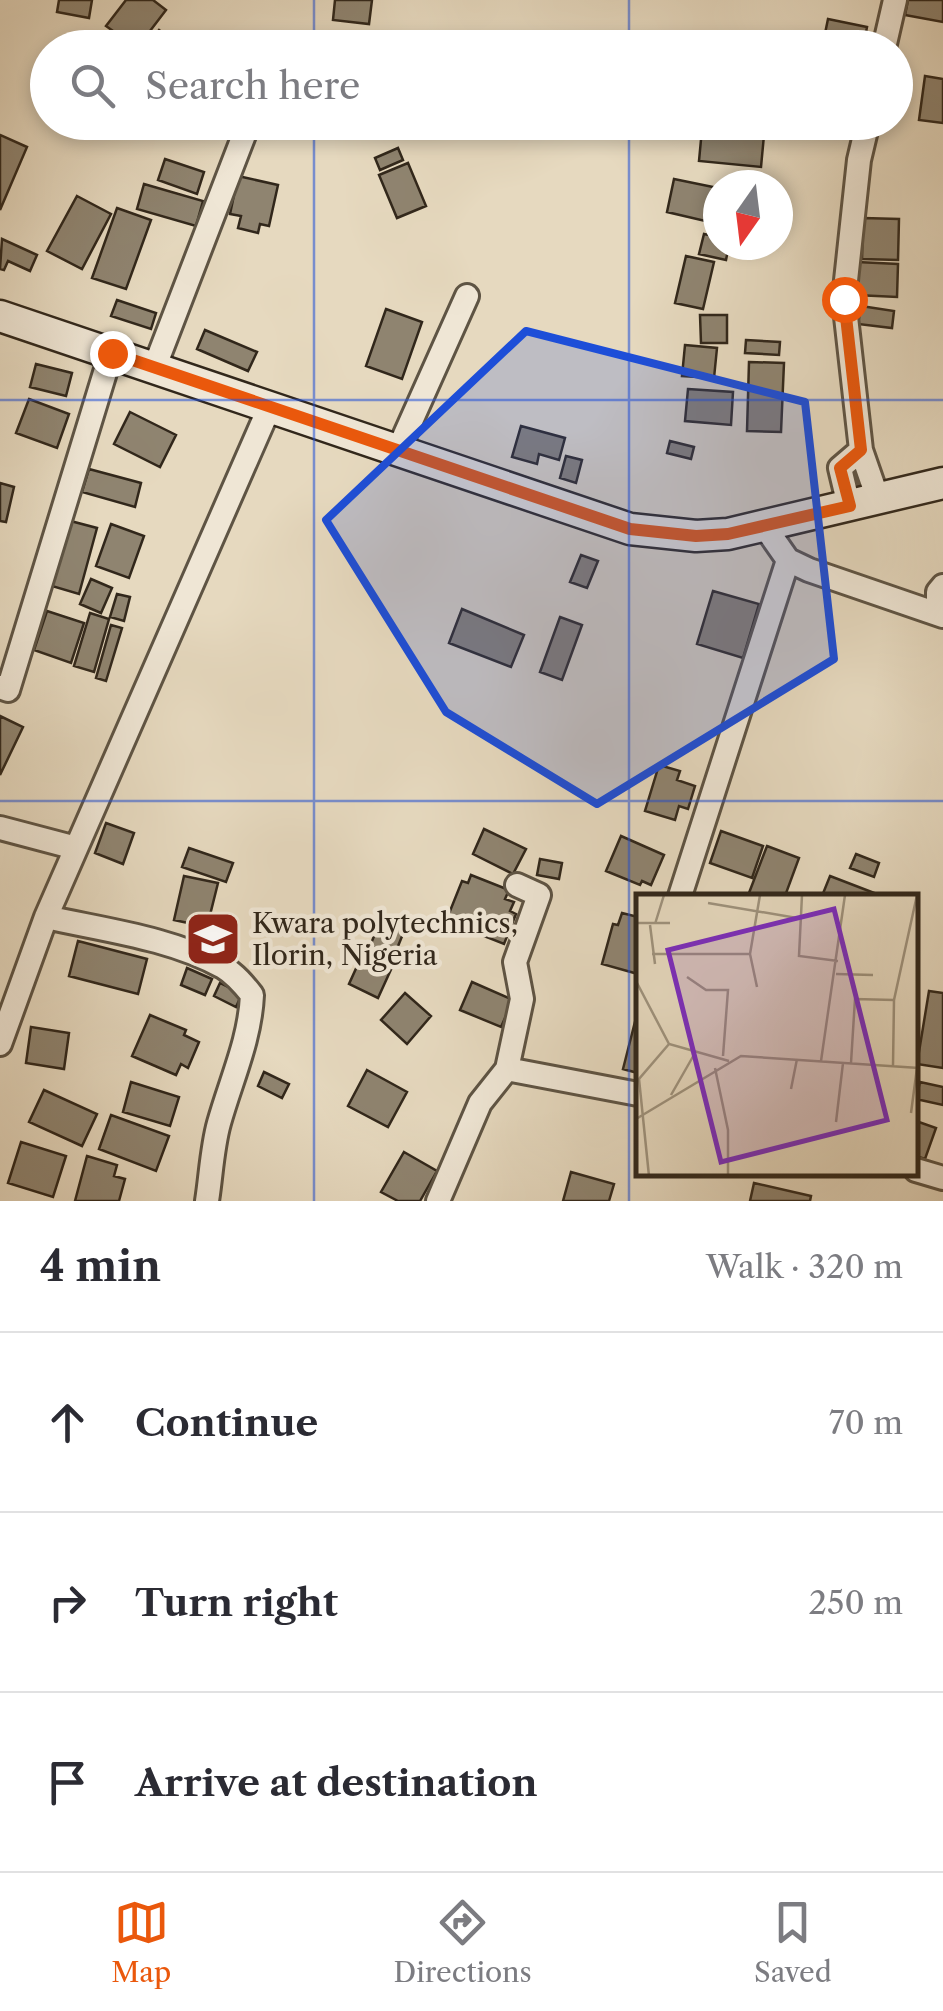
<!DOCTYPE html>
<html lang="en">
<head>
<meta charset="utf-8">
<style>
  body { margin:0; font-family:"Libre Caslon Text",serif; background:#f7f7f7; color:#2b2b33 }
  .compass { position:absolute; left:703px; top:170px; width:90px; height:90px; border-radius:50%; background:#fff; box-shadow:0 5px 15px #0003; rotate:194deg }
  .stop { position:absolute; width:30px; height:30px; margin:-22px; border:8px solid #ea580c; border-radius:50%; background:#fff }
  .stop.end { background:#ea580c; border-color:#fff; box-shadow:0 2px 10px #0008 }
  .list { margin:0; padding:0; list-style:none }
  h2 { display:flex; justify-content:space-between; align-items:center; height:130px; margin:0; padding:0 40px; font-size:42px }
  h2 small { font-size:32px; font-weight:400; color:#7c7c81 }
  .list li { display:grid; grid-template-columns:65px 1fr auto; gap:30px; align-items:center; box-sizing:border-box; height:180px; padding:0 40px; border-top:2px solid #e1e1e2 }
  .list b { display:block; font-size:38px; white-space:nowrap }
  .list em { font-size:32px; font-style:normal; color:#7c7c81 }
  .icon { flex:none; width:55px; height:55px; fill:none; stroke:currentColor; stroke-width:2; stroke-linecap:round; stroke-linejoin:round }
  .map { position:relative; flex:none; width:943px; height:1201px; overflow:hidden }
  .search { position:absolute; background:#fff; box-shadow:0 5px 15px #0003; left:30px; right:30px; top:30px; height:110px; display:flex; align-items:center; gap:25px; box-sizing:border-box; padding:0 35px; border-radius:55px; color:#7c7c81; font-size:38px }
  .sheet { height:670px; background:#fff }
  nav { display:flex; justify-content:space-around; align-items:center; box-sizing:border-box; height:140px; border-top:2px solid #e1e1e2; background:#fff; font-size:28px; color:#7c7c81 }
  nav a { display:grid; justify-items:center; gap:5px }
  nav .on { color:#ea580c }
  .map>svg:first-child { display:block }
</style>
</head>
<body>
<div class="map">
<svg width="943" height="1201" viewBox="0 0 943 1201">
  <rect width="100%" height="100%" fill="#e6d9bf"/>
  <filter id="stains"><feTurbulence type="fractalNoise" baseFrequency=".002" numOctaves="4"/><feColorMatrix values="0 0 0 0 .2 0 0 0 0 .09 0 0 0 0 .02 0 0 0 .5 -.17"/></filter>
  <radialGradient id="worn" r=".72"><stop offset=".6" stop-color="#630" stop-opacity="0"/><stop offset="1" stop-color="#630" stop-opacity=".3"/></radialGradient>
  <path fill="#8f8470" stroke="#31271b" stroke-width="2.5" d="M59,0H92L89,18L57,12Z
    M126,0H153L166,10L137,48L106,26Z
    M335,0H372L369,24L333,20Z
    M908,0H943V22L905,15Z
    M828,19L867,27L863,48H822Z
    M159,30L182,48H145Z
    M709,32L711,48H677L676,34Z
    M925,76L943,79V123L919,120Z
    M702,129L764,135L761,167L699,161Z
    M0,135L27,147L0,210Z
    M398,148L403,160L380,170L375,158Z
    M165,159L204,172L197,194L158,180Z
    M408,163L426,206L397,218L379,175Z
    M238,176L278,185L269,226L260,224L258,233L238,228L241,216L230,214Z
    M674,179L718,188V224L667,212Z
    M144,184L203,201L196,226L137,209Z
    M77,196L111,214L82,269L47,251Z
    M117,208L151,220L126,289L92,278Z
    M863,218L899,219L898,260L862,259Z
    M704,234L718,237V245H729L726,260L699,254Z
    M2,239L37,255L30,271L8,261L4,270L0,269Z
    M686,256L714,262L703,309L675,303Z
    M857,262L898,264L897,297L856,295Z
    M117,300L156,313L151,329L111,316Z
    M861,306L894,311L892,328L858,324Z
    M386,309L422,322L402,379L366,366Z
    M700,315H727V343H701Z
    M205,330L257,352L248,371L197,349Z
    M746,340L780,342L779,355L745,353Z
    M685,345L717,348L714,378L682,376Z
    M749,362L784,363L781,432L747,431Z
    M36,364L72,373L66,396L30,387Z
    M688,389L733,392L731,425L685,421Z
    M29,399L69,414L57,448L16,433Z
    M130,412L176,435L160,467L114,444Z
    M521,426L565,438L559,460L539,454L537,464L512,457Z
    M670,441L694,447L691,459L667,453Z
    M566,456L582,460L576,483L560,478Z
    M89,469L141,483L135,507L82,492Z
    M0,483L14,487L6,522L0,521Z
    M63,519L97,528L79,594L45,584Z
    M111,524L144,536L129,578L96,566Z
    M581,555L598,561L587,588L570,582Z
    M91,579L112,588L101,613L80,604Z
    M713,591L759,604L743,658L697,644Z
    M117,594L130,597L124,621L110,617Z
    M462,609L524,635L511,667L449,643Z
    M47,611L84,623L71,663L34,650Z
    M90,613L109,619L94,672L74,666Z
    M560,617L582,625L562,680L540,672Z
    M111,625L122,628L106,681L96,678Z
    M0,716L23,727L0,775Z
    M659,765L680,771L677,780L695,786L688,809L679,806L675,820L645,811Z
    M106,823L134,833L123,864L95,853Z
    M484,829L526,849L513,874L473,854Z
    M721,831L763,846L752,878L710,863Z
    M621,836L664,855L651,885L642,881L640,885L606,871Z
    M767,846L799,858L785,896L749,893Z
    M189,848L233,863L226,882L182,867Z
    M856,854L879,863L874,877L850,868Z
    M540,859L562,863L559,879L537,875Z
    M471,875L509,890L505,899L514,902L510,911L516,914L504,944L446,921L462,881L468,883Z
    M184,876L218,883L207,927L174,920Z
    M830,876L882,896H822Z
    M622,913L638,917V974L602,964L613,924L618,925Z
    M381,919L405,929L394,956L370,946Z
    M78,941L147,959L138,994L69,976Z
    M364,951L393,965L378,998L349,984Z
    M187,968L212,979L205,995L181,985Z
    M472,982L513,1000L501,1027L460,1010Z
    M220,983L242,994L236,1007L214,996Z
    M929,991L943,993V1068L917,1064Z
    M405,993L431,1016L407,1044L381,1020Z
    M638,1010V1073L623,1069Z
    M150,1015L186,1030L184,1035L199,1042L188,1068L181,1064L176,1075L132,1056Z
    M31,1027L69,1033L64,1069L26,1063Z
    M367,1070L407,1092L388,1127L348,1106Z
    M264,1072L289,1084L282,1098L258,1086Z
    M131,1082L179,1097L170,1126L123,1112Z
    M920,1082L943,1087V1105L916,1099Z
    M44,1090L97,1114L82,1146L29,1122Z
    M111,1115L169,1136L156,1171L99,1149Z
    M916,1121L936,1128L925,1159L916,1156Z
    M21,1142L66,1156L53,1197L8,1183Z
    M404,1152L437,1171L420,1201H398L381,1192Z
    M87,1156L117,1165L114,1176L125,1179L119,1201H75Z
    M571,1172L614,1184L609,1201H563Z
    M754,1183L811,1196L810,1201H750Z"/>
  <g fill="none" stroke-linecap="round" stroke-linejoin="round">
    <g stroke="#5e5444" stroke-width="28">
      <path id="street" d="M884,48L895,0
        M155,366L249,122
        M399,448L467,296
        M861,450L878,499
        M849,506L840,468L861,450L844,299L859,160L868,122
        M765,527L788,560L809,570L943,616
        M938,613V592L943,586
        M0,687L8,690L111,353
        M0,828L76,848
        M680,896L788,560
        M46,917C104,930 171,938 223,967C235,974 244,985 252,995C250,1040 231,1080 219,1123C212,1148 211,1176 207,1201
        M0,1044L46,917L270,406
        M507,1069L638,1094
        M916,1170L943,1178
        M438,1201L480,1103L507,1069L522,999L515,962L539,895L517,885"/>
    </g>
    <g stroke="#31271b" stroke-width="35">
      <path id="secondary" d="M0,316L630,529L696,536L728,534L943,483"/>
    </g>
    <use href="#street" stroke="#efe6d5" stroke-width="22"/>
    <use href="#secondary" stroke="#efe6d5" stroke-width="30"/>
  </g>
  <g fill="none" stroke-linecap="round" stroke-linejoin="round">
    <path stroke="#ea580c" stroke-width="12" d="M112,353L630,529L696,536L728,534L850,506L840,468L861,450L844,299"/>
  </g>
  <path fill="#1d4ed8" fill-opacity="0.2" stroke="#1d4ed8" stroke-width="8" stroke-linejoin="round" d="M526,331L805,402L834,659L597,804L446,712L326,520Z"/>
  <path fill="none" stroke="#1d4ed8" stroke-width="2.5" stroke-opacity="0.55" d="M314,0V48M629,0V48M314,122V1201M629,122V1201M0,400H943M0,801H943"/>
  <defs>
    <g id="school-square" transform="scale(2.875)"><rect x="-9" y="-9" width="18" height="18" rx="4" fill="#8f2418" stroke="#efe6d5"/><path d="M0-5L7-2L0 1L-7-2ZM-4 1L0 2.5L4 1V4Q0 6-4 4Z" fill="#fff"/></g>
  </defs>
  <g fill-rule="evenodd">
    <use href="#school-square" x="213" y="939"/>
  </g>
  <g text-anchor="middle" dominant-baseline="central" stroke-width="9" stroke-linejoin="round" paint-order="stroke">
    <g font-size="28" fill="#31271b" stroke="#efe6d5" text-anchor="start">
      <text x="252" y="923">Kwara polytechnics,<tspan x="252" dy="32">Ilorin, Nigeria</tspan></text>
    </g>
  </g>
  <g transform="translate(636 894)">
    <rect width="282" height="282" fill="#e6d9bf"/>
    <path fill="none" stroke="#9e927d" stroke-width="2.5" d="M166,1L163,62L202,67M72,9L161,24M0,29H34M19,30L28,1M14,31L19,70M16,60H114M200,80L237,81M51,83L70,96H92L87,162M0,87L33,150L93,167M121,93L114,60L124,1M185,167L209,1M215,169L219,105L258,106M257,172L258,106L281,1M79,174L92,236V282M155,195L161,165M35,201L59,159M275,219L281,174M0,225L105,162L283,174M200,228L207,169M13,282L3,185L33,150"/>
    <path fill="#7b2cbf" fill-opacity="0.15" stroke="#7b2cbf" stroke-width="5" d="M198,15L251,226L85,268L32,56Z"/>
    <rect width="282" height="282" fill="none" stroke="#31271b" stroke-width="5"/>
  </g>
  <rect width="100%" height="100%" filter="url(#stains)"/>
  <rect width="100%" height="100%" fill="url(#worn)"/>
</svg>
<svg class="compass" viewBox="-18 -18 36 36"><path d="M0-13l5 13h-10z" fill="#e53935"/><path d="M0 13l5-13h-10z" fill="#7c7c81"/></svg>
<div class="stop" style="left:844px;top:299px"></div>
<div class="stop end" style="left:112px;top:353px"></div>
<div class="search"><svg class="icon" aria-label="search" viewBox="0 0 24 24"><circle cx="10" cy="10" r="6"/><path d="M15 15l6 6"/></svg>Search here</div>
</div>
<section class="sheet">
<h2>4 min<small>Walk · 320 m</small></h2>
<ul class="list">
<li><svg class="icon" aria-label="ahead" viewBox="0 0 24 24"><path d="M12 20V5M6 11l6-6 6 6"/></svg><div><b>Continue</b></div><em>70 m</em></li>
<li><svg class="icon" aria-label="right" viewBox="0 0 24 24"><path d="M7 20v-9h11M14 6l5 5-5 5"/></svg><div><b>Turn right</b></div><em>250 m</em></li>
<li><svg class="icon" aria-label="arrive" viewBox="0 0 24 24"><path d="M6 21V4h12l-3 4 3 4H6"/></svg><div><b>Arrive at destination</b></div></li>
</ul>
</section>
<nav>
<a class="on"><svg class="icon" aria-label="map" viewBox="0 0 24 24"><path d="M3 6l6-2 6 2 6-2v14l-6 2-6-2-6 2zM9 4v14M15 6v14"/></svg>Map</a>
<a><svg class="icon" aria-label="directions" viewBox="0 0 24 24"><path d="M12 3l9 9-9 9-9-9zM9 14v-3h6M13 9l2 2-2 2"/></svg>Directions</a>
<a><svg class="icon" aria-label="saved" viewBox="0 0 24 24"><path d="M7 4h10v16l-5-4-5 4z"/></svg>Saved</a>
</nav>
</body>
</html>
